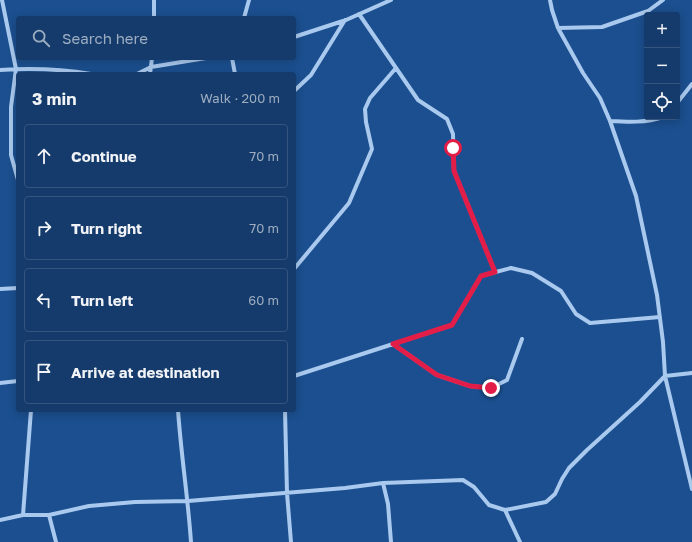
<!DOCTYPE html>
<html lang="en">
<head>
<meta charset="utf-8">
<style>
  body { margin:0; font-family:"Golos Text",sans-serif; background:#214673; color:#f1f3f6 }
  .controls { position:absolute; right:12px; top:12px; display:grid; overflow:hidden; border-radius:4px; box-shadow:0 2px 10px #0003 }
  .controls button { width:36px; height:36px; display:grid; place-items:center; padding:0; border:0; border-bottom:1px solid #33557e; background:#143b6b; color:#f1f3f6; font:20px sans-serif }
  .stop { position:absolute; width:12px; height:12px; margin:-9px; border:3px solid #e11d48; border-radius:50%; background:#fff }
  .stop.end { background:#e11d48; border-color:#fff; box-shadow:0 1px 4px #0008 }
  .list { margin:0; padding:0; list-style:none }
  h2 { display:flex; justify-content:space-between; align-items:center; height:52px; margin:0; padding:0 16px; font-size:17px }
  h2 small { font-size:13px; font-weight:400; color:#9dadc1 }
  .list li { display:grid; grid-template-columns:26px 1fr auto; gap:12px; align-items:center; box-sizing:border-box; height:64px; margin:0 8px 8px; padding:0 8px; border:1px solid #33557e; border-radius:4px }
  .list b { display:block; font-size:15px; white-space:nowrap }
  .list em { font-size:13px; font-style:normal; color:#9dadc1 }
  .icon { flex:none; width:22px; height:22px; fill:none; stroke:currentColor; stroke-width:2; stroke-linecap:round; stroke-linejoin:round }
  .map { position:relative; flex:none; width:692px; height:542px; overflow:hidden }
  .search { position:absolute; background:#143b6b; box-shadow:0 2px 10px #0003; left:16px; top:16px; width:280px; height:44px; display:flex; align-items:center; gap:10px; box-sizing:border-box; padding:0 14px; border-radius:4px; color:#9dadc1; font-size:15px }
  .panel { position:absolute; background:#143b6b; box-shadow:0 2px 10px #0003; left:16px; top:72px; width:280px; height:340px; border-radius:4px }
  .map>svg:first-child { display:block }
</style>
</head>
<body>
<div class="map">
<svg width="692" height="542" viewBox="0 0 692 542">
  <rect width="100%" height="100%" fill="#1b4f8f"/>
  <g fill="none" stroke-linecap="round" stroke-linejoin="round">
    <path stroke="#a9c9ee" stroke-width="4" d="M2,0L16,69L11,107V155L18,180
      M550,0L552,10L558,28L583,73L600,98L610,121L636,196L657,295L663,342L665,376L692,489
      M359,14L418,100L447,119L453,134L454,171L495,272
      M154,18V0
      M244,18L249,0
      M558,28L602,27L648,11L663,0
      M294,37L346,20L391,0
      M232,58L235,74
      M0,70C30,68 61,69 91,74
      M137,74L151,67L206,58
      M150,74L152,58
      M294,91L311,75L345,20
      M677,103L692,84
      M610,121C628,122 646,123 663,117
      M294,269L349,203L372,149L366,122L365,109L370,98L396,68
      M0,289L18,288
      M393,344L437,375L470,386L491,388L507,380L522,339
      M294,376L452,325L481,276L511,268L532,273L561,291L576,314L590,323L660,317
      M0,383L18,381
      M178,410C181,454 188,498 191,542
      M285,410L287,493L291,542
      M383,483L463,480L474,487L489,505L505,510L546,502L555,494L562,479L569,468L587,450L640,402L665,376L692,373
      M505,510L520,542
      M23,515L31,410
      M49,515L56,542
      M0,520L23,515H49L89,506L135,502L188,501L345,488L383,483L388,504L391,542"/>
  </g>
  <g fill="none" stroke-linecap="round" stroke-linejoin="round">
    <path stroke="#e11d48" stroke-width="5" d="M453,148L454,171L495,272L481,276L452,325L393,344L437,375L470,386L491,388"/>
  </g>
</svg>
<div class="controls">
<button>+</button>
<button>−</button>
<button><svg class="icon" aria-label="locate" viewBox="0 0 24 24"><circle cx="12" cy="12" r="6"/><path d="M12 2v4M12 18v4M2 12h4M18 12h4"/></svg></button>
</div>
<div class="stop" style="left:453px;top:148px"></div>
<div class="stop end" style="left:491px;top:388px"></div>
<div class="search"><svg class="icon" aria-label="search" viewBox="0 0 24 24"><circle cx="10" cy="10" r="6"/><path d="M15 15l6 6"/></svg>Search here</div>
<section class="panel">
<h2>3 min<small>Walk · 200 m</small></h2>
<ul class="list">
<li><svg class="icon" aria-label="ahead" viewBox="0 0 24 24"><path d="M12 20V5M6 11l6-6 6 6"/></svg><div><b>Continue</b></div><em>70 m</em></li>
<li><svg class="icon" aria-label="right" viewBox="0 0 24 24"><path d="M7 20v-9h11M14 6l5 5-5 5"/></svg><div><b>Turn right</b></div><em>70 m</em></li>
<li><svg class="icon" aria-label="left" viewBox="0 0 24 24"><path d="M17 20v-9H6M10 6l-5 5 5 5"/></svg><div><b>Turn left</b></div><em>60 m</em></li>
<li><svg class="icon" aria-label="arrive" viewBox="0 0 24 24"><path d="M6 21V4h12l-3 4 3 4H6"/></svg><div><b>Arrive at destination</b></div></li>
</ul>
</section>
</div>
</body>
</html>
